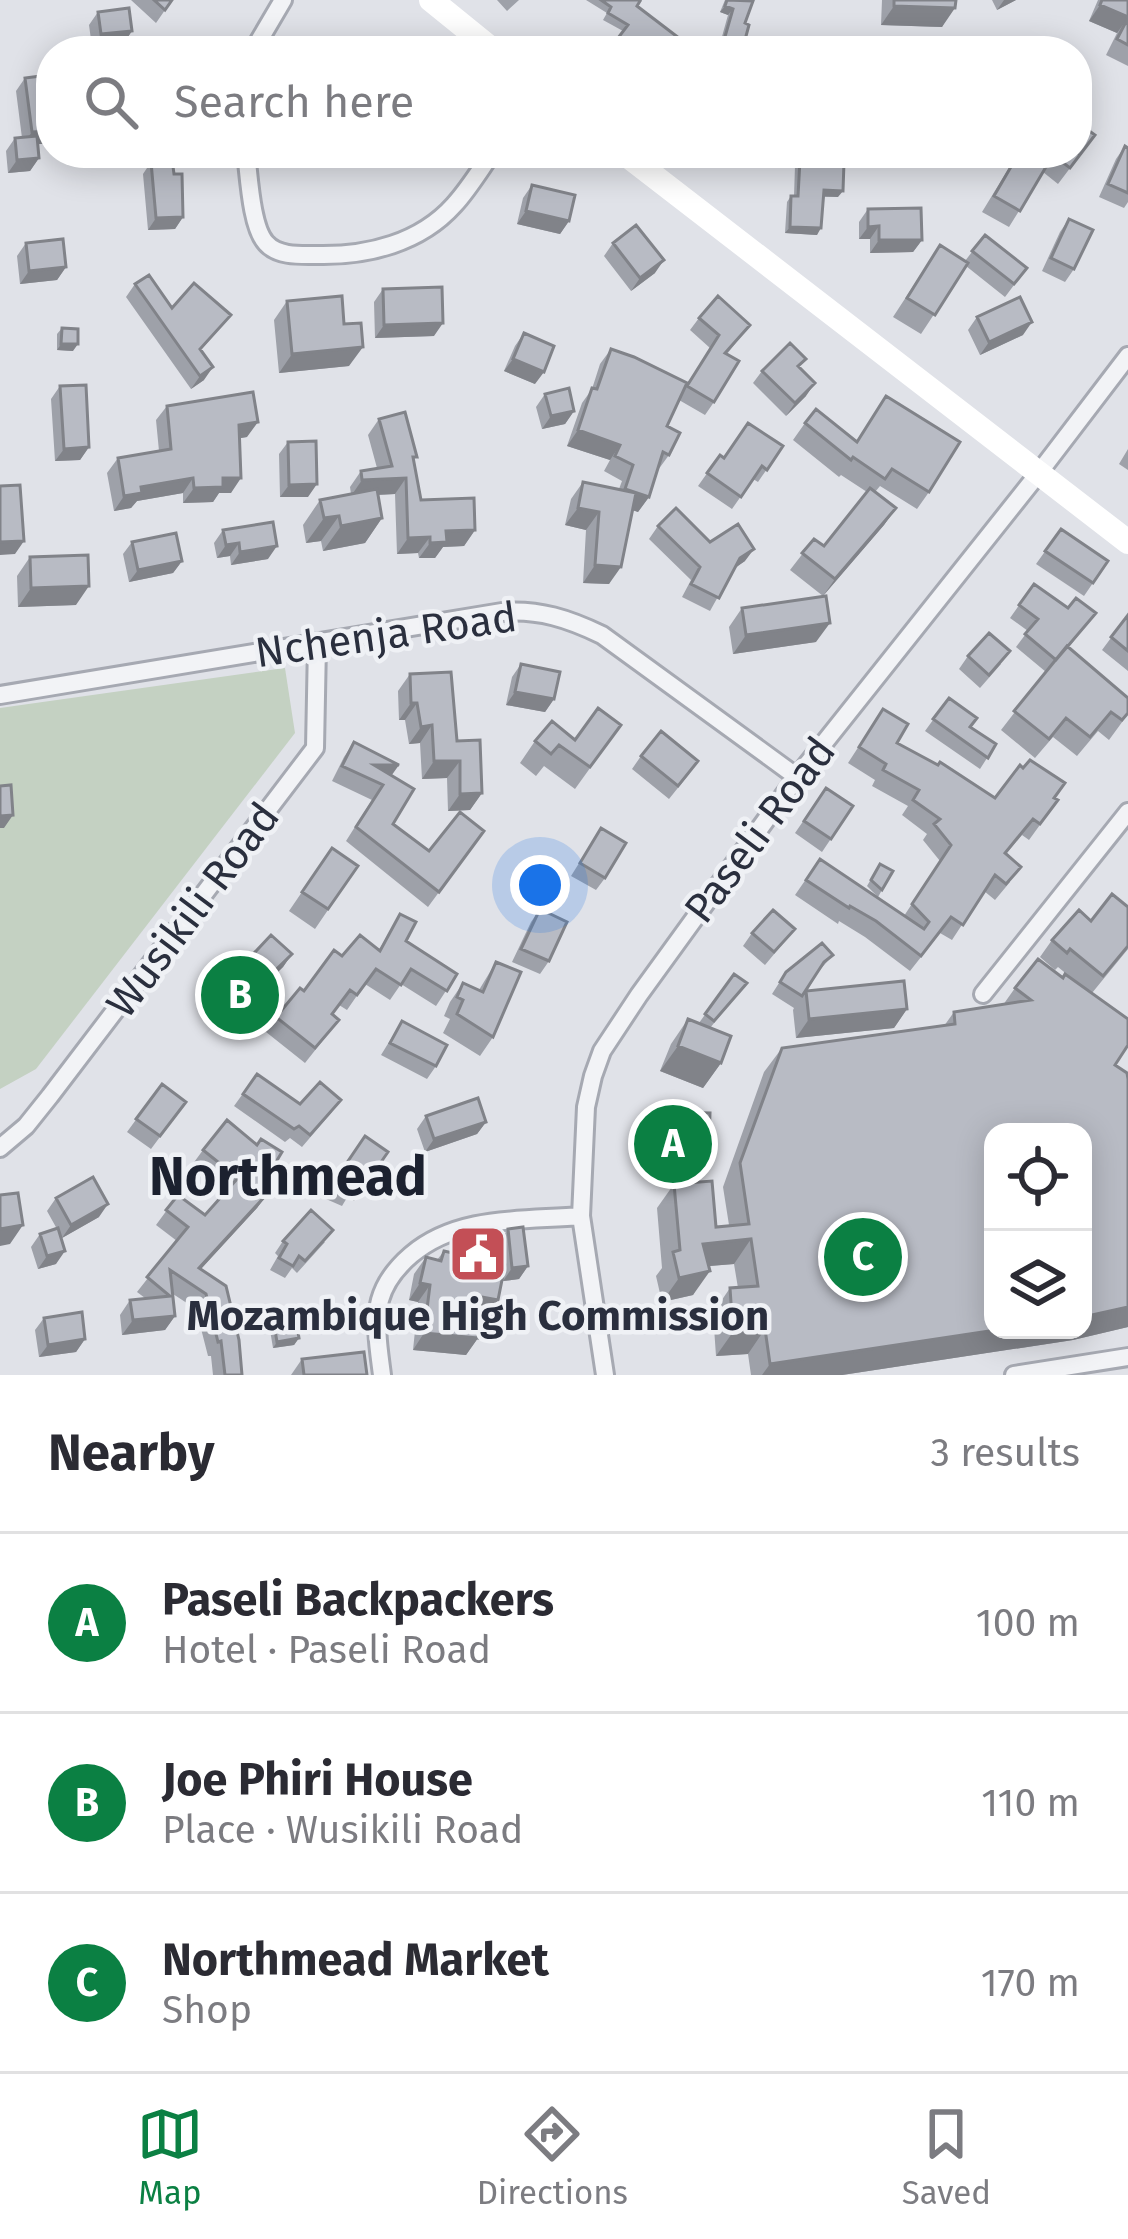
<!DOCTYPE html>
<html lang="en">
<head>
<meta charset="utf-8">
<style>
  body { margin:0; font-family:"Fira Sans",sans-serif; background:#f7f7f7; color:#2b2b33 }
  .controls { position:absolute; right:36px; bottom:36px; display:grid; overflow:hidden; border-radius:24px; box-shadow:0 6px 30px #0003 }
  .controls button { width:108px; height:108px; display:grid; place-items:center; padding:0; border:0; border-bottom:3px solid #e1e1e2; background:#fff; color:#2b2b33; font:60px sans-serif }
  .you { position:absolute; left:540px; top:885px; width:42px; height:42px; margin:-30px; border:9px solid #fff; border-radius:50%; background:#1a73e8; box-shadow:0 0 0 18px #1a73e833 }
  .badge { display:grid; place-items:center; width:78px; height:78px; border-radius:50%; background:#0b8043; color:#fff; font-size:39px; font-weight:700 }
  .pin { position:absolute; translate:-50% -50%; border:6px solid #fff; box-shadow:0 3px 12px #0006 }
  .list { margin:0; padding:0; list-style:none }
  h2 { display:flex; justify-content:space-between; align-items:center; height:156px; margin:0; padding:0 48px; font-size:51px }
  h2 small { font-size:39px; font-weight:400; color:#7c7c81 }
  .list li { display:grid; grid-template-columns:78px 1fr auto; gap:36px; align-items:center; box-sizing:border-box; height:180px; padding:0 48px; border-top:3px solid #e1e1e2 }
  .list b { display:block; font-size:45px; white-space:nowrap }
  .list p { margin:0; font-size:39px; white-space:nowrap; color:#7c7c81 }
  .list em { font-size:39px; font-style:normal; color:#7c7c81 }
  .icon { flex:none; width:66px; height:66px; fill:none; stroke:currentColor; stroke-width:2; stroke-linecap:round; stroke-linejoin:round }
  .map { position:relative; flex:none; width:1128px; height:1375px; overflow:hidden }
  .search { position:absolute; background:#fff; box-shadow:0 6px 30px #0003; left:36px; right:36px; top:36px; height:132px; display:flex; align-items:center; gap:30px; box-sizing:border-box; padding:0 42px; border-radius:48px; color:#7c7c81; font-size:45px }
  .sheet { height:696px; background:#fff }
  nav { display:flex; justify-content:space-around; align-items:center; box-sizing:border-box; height:168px; border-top:3px solid #e1e1e2; background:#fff; font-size:33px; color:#7c7c81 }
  nav a { display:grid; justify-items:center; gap:6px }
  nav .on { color:#0b8043 }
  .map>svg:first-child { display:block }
</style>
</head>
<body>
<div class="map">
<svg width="1128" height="1375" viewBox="0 0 1128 1375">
  <rect width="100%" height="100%" fill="#e0e2e8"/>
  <path fill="#c4d1c2" d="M285,668L295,733L36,1069L0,1089V708Z"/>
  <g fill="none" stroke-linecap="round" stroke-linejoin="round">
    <g stroke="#a6a9b2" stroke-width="22">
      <path id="street" d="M253,51L283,0
        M246,153C249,175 251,227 266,243C278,257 302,255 318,255C368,256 420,243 454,205C468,190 480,170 492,153
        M0,695L502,612C539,609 569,619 602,635L797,777
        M983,994L1128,812
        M0,1148L26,1126L50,1096L315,748L317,644
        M382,1375C379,1351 374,1323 380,1300C385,1282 397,1267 411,1255C458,1215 523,1221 581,1216
        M605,1375L581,1216L586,1107L593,1076L602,1051L639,995L797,777L1038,474L1128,356
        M1014,1375L1128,1357"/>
    </g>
    <use href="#street" stroke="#f2f3f6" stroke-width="16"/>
    <path stroke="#fff" stroke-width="24" d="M431,0L494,51
      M624,153L1128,542"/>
  </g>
  <path fill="#9ea1a9" d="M131,0H172L156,23Z
    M497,0H519L507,11Z
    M586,0H638L637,6L696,51H643L623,31L603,20L607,13Z
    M725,0H752L745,23L742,51H718L728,15L720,12Z
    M882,0H956L942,27L881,25Z
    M992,0H1016L997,10Z
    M1098,0H1128V66L1106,55L1117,33L1089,21Z
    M98,12L132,31L123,44L92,47L89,25Z
    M25,78L44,100H51V144H38L39,158L30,171L8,173L6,151L15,138H22L16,91Z
    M1095,135L1058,184L1043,172L1009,227L982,212L1018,153H1077Z
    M1125,146L1128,148V202L1124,208L1099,197L1116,159Z
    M800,160L838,197H823L817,235L785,233L787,202L791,196H794L795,166Z
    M151,162L174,174L183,217L175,229L148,230L143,174Z
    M532,185L569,221L560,234L517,224L523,198Z
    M868,209L922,240L913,252L870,253V239H859V222Z
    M1069,219L1074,269L1065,282L1042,271L1060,232Z
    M985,235L1027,268L1005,297L966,266L921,334L893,317L940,245L965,261Z
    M26,243L66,267L57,280L20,284L17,256Z
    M613,243L655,273L631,291L604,256Z
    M135,284L172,308L231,315L201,350L204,380L191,389L126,297Z
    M383,289L434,336L375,338L374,302Z
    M287,301L349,366L279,373L274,320Z
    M977,317L1023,335L980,355L968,330Z
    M699,318L750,325L727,354L714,402L705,415L679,400L667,426L669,455L658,470L649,497L638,512L633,510L609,584L583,583L586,530L565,525L571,499L583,482L619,489L622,481L604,471L610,460L567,446L582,403L592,389L600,364L611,349L685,388L710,348L690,330Z
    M62,328L73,351L57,350V334Z
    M524,333L535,384L504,371L515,346Z
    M806,359L799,367L806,396L786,416L753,383L762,371Z
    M60,386L89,447L80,460L55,461L51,399Z
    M545,394L574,411L565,424L542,429L536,407Z
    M886,396L929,492L917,509L880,486L875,492L896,508L884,525L823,596L790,570L814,539L824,546L867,492L841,475L839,477L793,440L805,423L856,442Z
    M167,406L247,437L240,438L231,493H219L213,502L183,503V493L137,501L131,508L114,511L107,473L118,458L159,451L156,420Z
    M379,419L414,460L421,500L475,530L464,546L443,547L435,558H419L418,553L397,554L395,494L378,495L382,518L365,543L323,551L321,541L306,543L303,525L320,500L351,494L350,487L361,471L377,468L368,435Z
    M288,442L308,497H280L279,454Z
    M783,446L758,482L753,479L732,509L698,486L720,455L724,458Z
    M1128,449V470L1119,464Z
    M658,526L710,542L745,561L734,568L710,611L682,597L691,580L649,539Z
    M1061,529L1108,561L1084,596L1036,564Z
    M223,530L268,559L231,565L230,556L217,558L214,543Z
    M132,542L182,561L173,573L129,582L123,554Z
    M30,557L76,605L18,607L17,576Z
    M1034,584L1068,608L1096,613L1069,647L1128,714L1109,740L1098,731L1077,756L1053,737L1035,758L1001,730L1046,672L1016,647L1028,631L1010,618Z
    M742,608L816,642L733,654L729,627Z
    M1128,615V671L1102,650Z
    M968,656L1001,664L980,688L959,669Z
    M521,664L554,699L545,712L506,705L512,677Z
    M410,674L457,741L482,793L470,810L448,811L447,778L422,779L420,743L409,744L405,720H399L398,691Z
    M949,698L970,727L996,744L980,769L925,731Z
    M883,709L897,743L995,798H1054L1058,800L1029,840L1022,835L1006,854L1010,882L995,900L984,891L952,940L940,933L910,971L865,937L839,921L838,924L795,895L820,859L904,916L940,861L923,840L927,834L902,815L908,806L872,786L875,780L848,763Z
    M621,725L575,789L544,766L536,776L520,763L535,741L575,740Z
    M354,742L391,776L393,824L429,851L484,831L428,907L346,841L372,800L332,781L344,757Z
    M641,756L689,774L669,799L632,769Z
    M826,788L853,806L822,852L795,833Z
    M601,828L605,878L596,890L571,876Z
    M332,848L358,866L315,929L289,911Z
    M880,864L893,871L878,897L867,886Z
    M540,909L549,961L540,974L512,962L531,922Z
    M400,914L406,941L457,974L436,1006L401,984L390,1000L365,984L347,1010L339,1005L332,1014L339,1020L305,1063L266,1032L276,1017L342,956L379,950Z
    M1091,921L1128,949L1092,993L1115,1065L1128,1079V1327L1073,1340L842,1375H751L748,1354L716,1356L713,1313L730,1288H738L734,1264L708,1266L693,1295L662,1302L656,1276L662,1268L657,1208L674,1184L716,1227L729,1225L723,1187L764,1072L782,1048L944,1026L954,1012L1003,1005L1015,988L1063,978L1080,985L1058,967L1055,970L1040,957L1052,940Z
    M795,929L765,965L743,946L752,933Z
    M292,954L283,967L243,1006L228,992L237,980L234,978L243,965Z
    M833,955L818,972L807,991L907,1009L894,1028L796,1038L793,1010L794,1008L772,994L786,972Z
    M496,962L493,1037L480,1056L443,1033L450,1019L444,1016L450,1002L463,983L479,990Z
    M734,974L747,983L710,1028L721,1063L703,1088L660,1071L671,1044L688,1019L699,1023Z
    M402,1021L436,1066L427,1079L381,1055Z
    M257,1074L300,1104L332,1112L302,1147L290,1138L285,1142L234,1106Z
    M162,1084L186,1102L151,1149L127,1132Z
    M665,1112L709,1140L691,1164L655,1163L656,1125Z
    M426,1116L486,1122L477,1134L425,1152L417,1129Z
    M365,1136L388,1152L354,1201L348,1196L342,1206L326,1199L331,1185Z
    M203,1150L268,1193L257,1208L201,1269L242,1375H213L211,1356H208L196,1309L173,1294L175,1316L165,1330L122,1335L120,1315L130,1300L145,1298L137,1292L177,1241L156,1225L178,1195L205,1215L226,1192L192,1165Z
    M56,1198L99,1217L62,1238L60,1233L56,1264L38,1269L31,1247L40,1234L57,1229L47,1211Z
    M508,1229L528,1266L519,1279L503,1281V1277L498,1300L486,1317L480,1316L478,1338L466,1355L413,1350L418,1302L409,1300L414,1274L426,1257L437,1260L444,1251L501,1264L499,1242Z
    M283,1241L325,1242L297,1273L292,1268L285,1278L270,1270L278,1256L275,1253Z
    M44,1318L85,1339L76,1352L39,1357L35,1330Z
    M274,1324L299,1338L294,1345L273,1348L270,1330Z
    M302,1359L367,1375H291Z"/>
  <path fill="#818389" d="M1004,0H1016L997,10Z
    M1100,5L1128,18L1117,33L1089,21Z
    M725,6L733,9L728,15L720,12Z
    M894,6L955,8L942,27L881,25Z
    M132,31L123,44L92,47L101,34Z
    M51,131V144H23L32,132Z
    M39,158L30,171L8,173L17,160Z
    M824,190L843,191L838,197L819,196Z
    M526,211L569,221L560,234L517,224Z
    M183,217L175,229L148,230L156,218Z
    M879,226L870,239H859L868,227Z
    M790,227L821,228L817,235L785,233Z
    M879,240H922L913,252L870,253Z
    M664,260L655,273L631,291L640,278Z
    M66,267L57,280L20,284L29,271Z
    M1032,322L1023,335L980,355L989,342Z
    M443,323L434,336L375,338L384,325Z
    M61,344H78L73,351L57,350Z
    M363,347L349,366L279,373L292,354Z
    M513,359L544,372L535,384L504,371Z
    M213,367L204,380L191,389L200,376Z
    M815,383L806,396L786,416L795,403Z
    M574,411L565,424L542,429L551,416Z
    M258,422L247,437L229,440L239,425Z
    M578,430L620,445L610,460L567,446Z
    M89,447L80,460L55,461L64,449Z
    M193,478L183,493L137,501L131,508L114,511L124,496L141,487Z
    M223,478H241L231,493H219L213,502L183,503L194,488Z
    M406,478L395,494L351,496L362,480Z
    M317,484L308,497H280L289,485Z
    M625,489L649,497L638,512L614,504Z
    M578,508L599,512L586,530L565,525Z
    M896,508L884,525L823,596L835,579Z
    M339,516L321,541L306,543L324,518Z
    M382,518L365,543L323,551L341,526Z
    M475,530L464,546L443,547L435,558H419L430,543L446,531Z
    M430,537L418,553L397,554L408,538Z
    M24,541L15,554L0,555V542Z
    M239,543L230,556L217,558L226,545Z
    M277,546L268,559L231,565L240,552Z
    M754,549L745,561L731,571L740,558Z
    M182,561L173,573L129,582L138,570Z
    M595,565L621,567L609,584L583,583Z
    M89,586L76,605L18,607L31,588Z
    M830,623L816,642L733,654L746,635Z
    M515,692L554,699L545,712L506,705Z
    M411,703H417L405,720H399Z
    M432,725L420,743L409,744L421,727Z
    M434,761H460L447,778L422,779Z
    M374,765H399L389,779Z
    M482,793L470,810L448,811L460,794Z
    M13,815L4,828H0V816Z
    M292,954L283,967L243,1006L252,993Z
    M907,1009L894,1028L796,1038L809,1019Z
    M678,1046L721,1063L703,1088L660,1071Z
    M486,1122L477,1134L425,1152L434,1139Z
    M700,1140H709L691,1164L655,1163L664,1150Z
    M268,1193L257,1208L188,1283L199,1268Z
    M108,1204L99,1217L62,1238L71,1225Z
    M23,1225L10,1244L0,1246V1229Z
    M751,1239L734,1264L686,1268L703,1244Z
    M65,1251L56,1264L38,1269L47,1256Z
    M528,1266L519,1279L503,1281L512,1268Z
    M710,1271L693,1295L662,1302L679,1278Z
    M420,1283L430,1285L418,1302L409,1300Z
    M482,1297L498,1300L486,1317L470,1313Z
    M1128,1307V1327L1073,1340L842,1375H762L770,1364L996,1330H1083V1317Z
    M175,1316L165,1330L122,1335L133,1320Z
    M765,1329L748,1354L716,1356L733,1332Z
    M424,1333L478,1338L466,1355L413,1350Z
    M299,1338L294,1345L273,1348L277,1342Z
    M85,1339L76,1352L39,1357L48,1345Z"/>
  <path fill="#b8bbc4" stroke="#818389" stroke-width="3" d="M154,0H172L165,10Z
    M601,0H638L640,1L637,6L696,51H656L646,44L640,51H608L628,25L608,13L611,7Z
    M727,0L753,1L745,23L749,25L742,51L722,47L733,9L725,6Z
    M894,0H956L955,8L894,6Z
    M1102,0H1128V17L1100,5Z
    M129,8L132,31L101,34L98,12Z
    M1128,18V45L1117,39Z
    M41,76L44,100H51V131L32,132L25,78Z
    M1077,122L1095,135L1070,168L1053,155L1020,211L994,196L1019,153H1077Z
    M37,136L39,158L17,160L15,138Z
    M1125,146L1128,148V193L1108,184Z
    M172,159L174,174H182L183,217L156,218L151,162Z
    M800,160L844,162L843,191L824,190L821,228L790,227L791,196H798Z
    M532,185L575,195L569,221L526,211Z
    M921,208L922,240H879V226L868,227V209Z
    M1069,219L1093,230L1074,269L1051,258Z
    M636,225L664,260L640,278L613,243Z
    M985,235L1027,268L1014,284L972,251Z
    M63,239L66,267L29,271L26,243Z
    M940,245L968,263L935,315L907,298Z
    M149,275L172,308L194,283L231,315L200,349L213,367L200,376L135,284Z
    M442,287L443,323L384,325L383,289Z
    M342,296L344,324L361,323L363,347L292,354L287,301Z
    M718,296L750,325L725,353L739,361L714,402L687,386L719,335L699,318Z
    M1020,297L1032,322L989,342L977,317Z
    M62,328L78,329V344H61Z
    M524,333L554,346L544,372L513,359Z
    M790,343L806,359L798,366L815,383L795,403L762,371Z
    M611,349L634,357L687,383L667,426L680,433L669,455L663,452L649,497L625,489L633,465L615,456L620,445L578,430L592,388L597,389Z
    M86,385L89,447L64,449L60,386Z
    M569,388L574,411L551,416L545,394Z
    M253,392L258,422L239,425L241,478H223V487L194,488L193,478L141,487L142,493L124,496L118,458L171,449L167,406Z
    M886,396L960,442L929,492L892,469L885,479L853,457L851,460L805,423L816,409L857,442Z
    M405,412L417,457H413L421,500L474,498L475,530L446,531L447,542L430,543V537L408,538L406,478L362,480L361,471L392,466L379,419Z
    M748,423L783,446L767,470L762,466L741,497L707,473L720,455L724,458Z
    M316,441L317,484L289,485L288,442Z
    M583,482L636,493L621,567L595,565L599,512L578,508Z
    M20,485L24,541L0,542V486Z
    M870,488L896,508L835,579L802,553L814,539L824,546Z
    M377,489L382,518L341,526L339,516L324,518L320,500Z
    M676,508L710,542L738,524L754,549L740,558L719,598L691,584L700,567L658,526Z
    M273,522L277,546L240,552L239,543L226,545L223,530Z
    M1061,529L1108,561L1093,583L1045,551Z
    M176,533L182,561L138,570L132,542Z
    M88,555L89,586L31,588L30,557Z
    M1034,584L1068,608L1076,598L1096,613L1056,660L1025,634L1038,619L1019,605Z
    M826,596L830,623L746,635L742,608Z
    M1128,615V651L1111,637Z
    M989,633L1010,651L989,675L968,656Z
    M1067,646L1128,698V713L1122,720L1111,712L1090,737L1066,718L1049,739L1014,711Z
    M521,664L560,672L554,699L515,692Z
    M451,672L457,741L480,740L482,793L460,794V761H434L432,725L421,727L417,703H411L410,674Z
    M949,698L977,718L970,727L996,744L988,758L933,719Z
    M598,708L621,725L590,767L559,745L551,754L535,741L552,721L575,740Z
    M883,709L908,724L897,743L938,765L940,762L995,798L1020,765L1023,768L1030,760L1065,783L1054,798L1058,800L1040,824L1033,819L1005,853L1021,867L1006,884L995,875L963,925L951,917L921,956L876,921L850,906L849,908L806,880L820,859L924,929L929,922L912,904L951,845L934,824L940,819L913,800L919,790L883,770L886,764L859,747Z
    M661,731L698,761L678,786L641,756Z
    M354,742L399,765H374L414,789L393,824L429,851L460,812L484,831L439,892L356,827L383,785L342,766Z
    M11,785L13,815L0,816V786Z
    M826,788L853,806L831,839L804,821Z
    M601,828L626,843L605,878L580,863Z
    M332,848L358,866L328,909L302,892Z
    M880,864L893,871L882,890L871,880Z
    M1112,894L1128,907V946L1103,976L1070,949L1067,953L1052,940L1079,910L1091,921Z
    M540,909L567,922L549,961L521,949Z
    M773,910L795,929L774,952L752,933Z
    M400,914L416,922L406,941L457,974L447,991L411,969L401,985L376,969L357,995L350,990L332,1014L339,1020L315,1048L276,1017L300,988L304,991L334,950L342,956L360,935L380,951Z
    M271,935L292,954L252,993L237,979L248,970L243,965Z
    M822,943L833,955L824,962L802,996L780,982L786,972Z
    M1038,959L1063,978L1065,974L1128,1019V1045L1115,1065L1127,1073L1128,1079V1307L1083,1317V1132H993V1330H996L770,1364L765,1329L733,1332L730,1288L758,1286L751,1239L703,1244L710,1271L679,1278L673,1252L680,1250L674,1184L712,1181L716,1227L749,1224L740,1163L782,1048L955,1024L954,1012L1031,1000L1015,988Z
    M496,962L521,972L493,1037L457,1014L463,1000L457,997L463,983L483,992Z
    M734,974L747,983L714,1021L705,1014Z
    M904,981L907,1009L809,1019L806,991Z
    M688,1019L731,1036L721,1063L678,1046Z
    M402,1021L447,1045L436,1066L390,1043Z
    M257,1074L300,1104L320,1082L341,1100L310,1135L299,1126L294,1129L243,1094Z
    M162,1084L186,1102L160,1136L136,1119Z
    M478,1098L486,1122L434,1139L426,1116Z
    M665,1112L710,1113L709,1140H700V1151L664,1150Z
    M227,1120L257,1145L261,1139L282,1152L261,1187L268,1193L199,1268L226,1286L239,1340L242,1375H225L221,1341L218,1342L206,1294L170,1270L175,1316L133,1320L130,1300L170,1296L147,1277L188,1227L166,1210L178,1195L205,1215L238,1178L203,1150Z
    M365,1136L388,1152L363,1188L355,1183L350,1194L335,1187L340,1173Z
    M93,1177L108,1204L71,1225L56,1198Z
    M18,1193L23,1225L0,1229V1195Z
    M311,1210L333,1230L305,1261L299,1256L293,1266L279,1258L287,1244L283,1241Z
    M523,1227L528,1266L512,1268L508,1229Z
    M58,1228L65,1251L47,1256L40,1234Z
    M444,1251L505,1265L498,1300L482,1297L478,1338L424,1333L430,1285L420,1283L426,1257L441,1261Z
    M82,1312L85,1339L48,1345L44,1318Z
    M296,1320L299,1338L277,1342L274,1324Z
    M364,1352L367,1375H304L302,1359Z"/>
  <defs>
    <g id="civic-square" transform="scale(3)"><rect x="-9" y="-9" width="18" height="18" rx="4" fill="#c34f56" stroke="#eff1f5"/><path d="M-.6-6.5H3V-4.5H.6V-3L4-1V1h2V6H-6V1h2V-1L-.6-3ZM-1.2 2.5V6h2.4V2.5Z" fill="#fff"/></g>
  </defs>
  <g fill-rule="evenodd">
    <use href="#civic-square" x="478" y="1254"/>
  </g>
  <g text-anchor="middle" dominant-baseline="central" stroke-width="9" stroke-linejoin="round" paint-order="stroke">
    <g font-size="42" fill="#2a2f3e" stroke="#eff1f5">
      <text transform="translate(386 635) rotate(-8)">Nchenja Road</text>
      <text transform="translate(760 830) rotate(-53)">Paseli Road</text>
      <text transform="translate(193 910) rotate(-53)">Wusikili Road</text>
    </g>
    <g font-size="42" font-weight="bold" fill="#2a2f3e" stroke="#eff1f5">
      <text x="478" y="1316">Mozambique High Commission</text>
    </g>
    <g font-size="54" font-weight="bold" fill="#1c212f" stroke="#eff1f5">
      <text x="288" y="1177">Northmead</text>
    </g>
  </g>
</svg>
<div class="controls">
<button><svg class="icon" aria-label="locate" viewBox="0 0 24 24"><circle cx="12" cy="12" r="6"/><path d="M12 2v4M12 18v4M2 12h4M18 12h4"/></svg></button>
<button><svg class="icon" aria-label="layers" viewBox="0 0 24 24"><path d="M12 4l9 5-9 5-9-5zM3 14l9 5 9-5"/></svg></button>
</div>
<div class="you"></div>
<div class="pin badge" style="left:673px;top:1144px">A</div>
<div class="pin badge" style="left:240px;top:995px">B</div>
<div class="pin badge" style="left:863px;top:1257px">C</div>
<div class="search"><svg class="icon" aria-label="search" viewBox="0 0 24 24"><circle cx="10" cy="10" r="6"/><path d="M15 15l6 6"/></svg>Search here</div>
</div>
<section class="sheet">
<h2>Nearby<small>3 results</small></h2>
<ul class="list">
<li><span class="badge">A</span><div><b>Paseli Backpackers</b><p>Hotel · Paseli Road</p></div><em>100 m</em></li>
<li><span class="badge">B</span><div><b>Joe Phiri House</b><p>Place · Wusikili Road</p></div><em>110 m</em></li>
<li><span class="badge">C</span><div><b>Northmead Market</b><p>Shop</p></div><em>170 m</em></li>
</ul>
</section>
<nav>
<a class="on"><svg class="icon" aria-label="map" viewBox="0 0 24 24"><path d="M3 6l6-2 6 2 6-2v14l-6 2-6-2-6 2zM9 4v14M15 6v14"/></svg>Map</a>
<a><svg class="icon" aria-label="directions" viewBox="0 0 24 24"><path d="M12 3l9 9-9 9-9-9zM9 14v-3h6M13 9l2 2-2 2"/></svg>Directions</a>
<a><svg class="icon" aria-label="saved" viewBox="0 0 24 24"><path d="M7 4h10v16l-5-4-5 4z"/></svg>Saved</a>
</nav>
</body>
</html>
